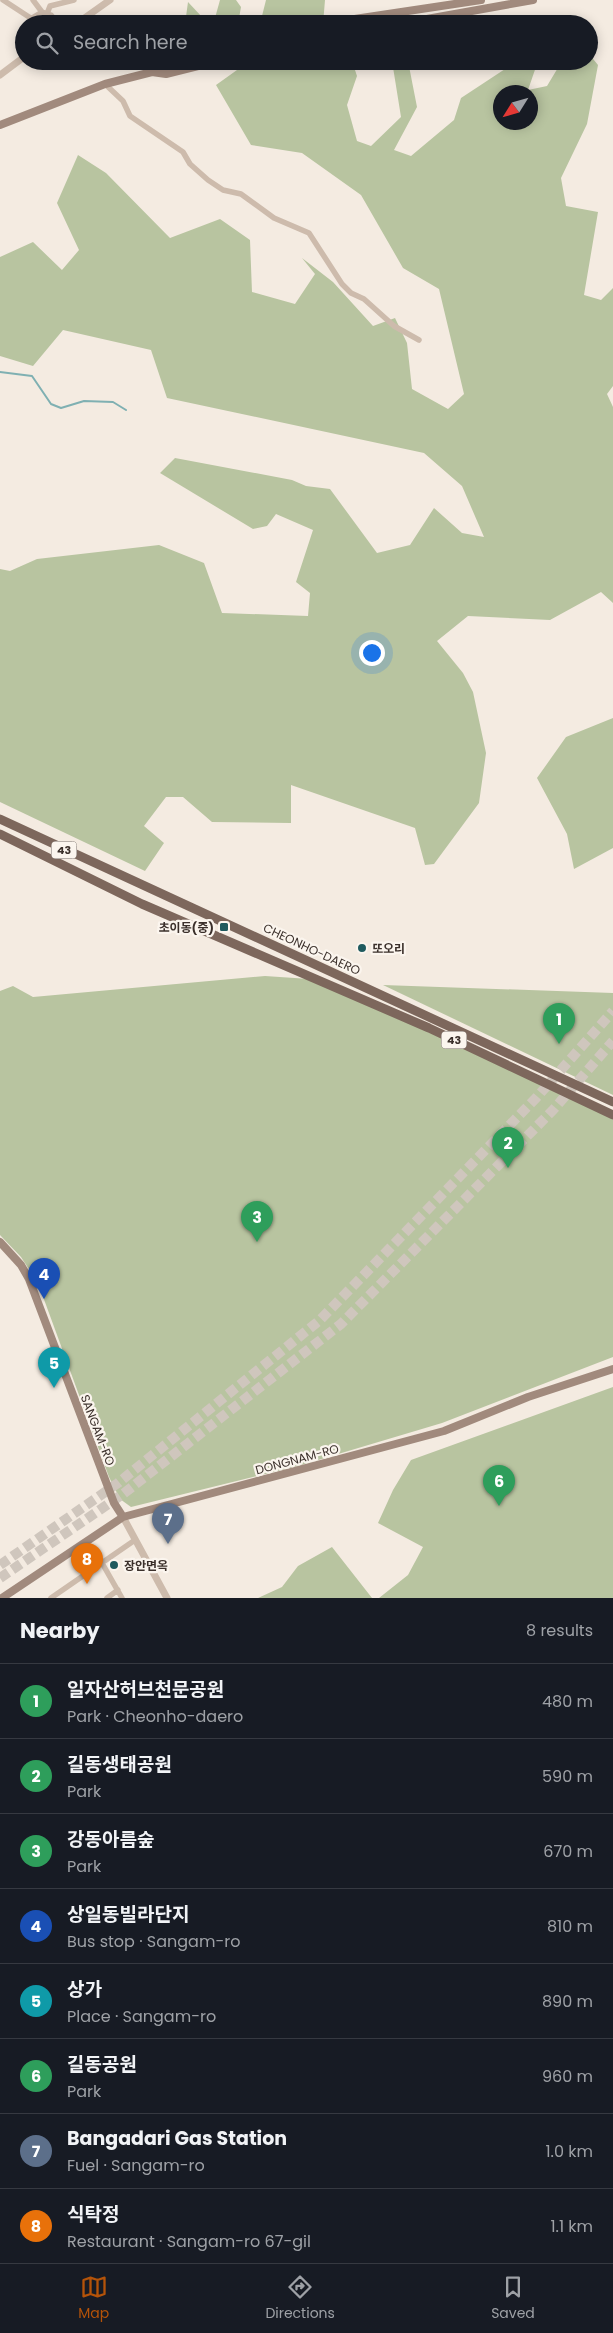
<!DOCTYPE html>
<html lang="en">
<head>
<meta charset="utf-8">
<style>
  body { margin:0; font-family:Poppins,"Noto Sans KR",sans-serif; background:#242831; color:#f1f3f6 }
  .compass { position:absolute; left:493px; top:85px; width:45px; height:45px; border-radius:50%; background:#171b24; box-shadow:0 2px 12px #0003; rotate:233deg }
  .you { position:absolute; left:371px; top:652px; width:18px; height:18px; margin:-12px; border:4px solid #fff; border-radius:50%; background:#1a73e8; box-shadow:0 0 0 8px #1a73e833 }
  .badge { display:grid; place-items:center; width:32px; height:32px; border-radius:50%; background:#b45309; color:#fff; font-size:16px; font-weight:700 }
  .pin { position:absolute; translate:-50% -41px; filter:drop-shadow(0 1px 2px #0008) }
  .pin::after { content:''; position:absolute; top:26px; width:18px; height:15px; background:inherit; clip-path:polygon(0 0,100% 0,50% 100%) }
  .list { margin:0; padding:0; list-style:none }
  h2 { display:flex; justify-content:space-between; align-items:center; height:65px; margin:0; padding:0 20px; font-size:21px }
  h2 small { font-size:16px; font-weight:400; color:#9ea1a6 }
  .list li { display:grid; grid-template-columns:32px 1fr auto; gap:15px; align-items:center; box-sizing:border-box; height:75px; padding:0 20px; border-top:1px solid #363941 }
  .list b { display:block; font-size:19px; white-space:nowrap }
  .list p { margin:0; font-size:16px; white-space:nowrap; color:#9ea1a6 }
  .list em { font-size:16px; font-style:normal; color:#9ea1a6 }
  .icon { flex:none; width:28px; height:28px; fill:none; stroke:currentColor; stroke-width:2; stroke-linecap:round; stroke-linejoin:round }
  .map { position:relative; flex:none; width:613px; height:1598px; overflow:hidden }
  .search { position:absolute; background:#171b24; box-shadow:0 2px 12px #0003; left:15px; right:15px; top:15px; height:55px; display:flex; align-items:center; gap:12px; box-sizing:border-box; padding:0 18px; border-radius:28px; color:#9ea1a6; font-size:19px }
  .sheet { height:665px; background:#171b24 }
  nav { display:flex; justify-content:space-around; align-items:center; box-sizing:border-box; height:70px; border-top:1px solid #363941; background:#171b24; font-size:14px; color:#9ea1a6 }
  nav a { display:grid; justify-items:center; gap:2px }
  nav .on { color:#b45309 }
  .map>svg:first-child { display:block }
</style>
</head>
<body>
<div class="map">
<svg width="613" height="1598" viewBox="0 0 613 1598">
  <rect width="100%" height="100%" fill="#f4ebe1"/>
  <path fill="#b8c4a0" fill-rule="evenodd" d="M220,0H236L241,7L238,24H185L188,2L202,17L215,18Z
    M266,0H325L323,24H260Z
    M589,54L598,65L587,124L561,178L566,206L598,212L584,295L601,300L613,288V386L607,394L613,407V603L601,592L550,620L468,616L437,641L463,673L473,692L486,753L479,803L434,864L425,865L415,828L291,785V823L212,822L183,797H166L144,826L164,843L145,871L0,802V569L10,571L37,559L159,545L204,563L222,613L308,616L310,593L296,582L313,530L276,514L267,526L253,529L160,473L175,458L292,480L306,486L330,489L377,553L410,545L434,508L462,533L484,537L462,486L424,453L167,398L151,350L63,330L33,366L0,356V257L33,242L62,270L79,250L57,203L78,155L106,173L170,238L220,219L250,240L252,292L295,304L315,274L302,258L333,282L373,326L395,318L407,343L412,389L448,409L464,394L439,289L403,268L361,195L302,153L251,145L216,85L237,70L235,61H352L357,76L347,105L357,141L371,146L401,117L392,61H408L417,107L394,150L411,156L454,120L461,98L517,61H538L528,90L547,86L562,61H589ZM500,92H530V122H500Z
    M613,718V848L574,869L567,834L537,778L566,737Z
    M265,976L324,980L613,1117V1357L442,1423L298,1466L131,1507L120,1499L109,1477L38,1283L21,1257L0,1235V991L13,986L33,997Z
    M383,985L613,993V1095Z
    M613,1387V1598H379L408,1575L423,1547L378,1523L393,1490L411,1460Z
    M332,1547L372,1598H258L282,1587L298,1566Z"/>
  <g fill="none" stroke-linecap="round" stroke-linejoin="round">
    <path stroke="#7fb0b2" stroke-width="2" d="M0,372L32,376L51,404L61,408L84,401L113,402L126,410"/>
    <path stroke="#cfc6bd" stroke-width="8" stroke-dasharray="8 4" stroke-linecap="butt" d="M329,24L348,20"/>
    <path stroke="#cfc6bd" stroke-width="10" stroke-dasharray="10 5" stroke-linecap="butt" d="M0,1565L118,1483L320,1320L537,1097L613,1011
      M0,1578L123,1494L341,1324L553,1110L613,1041"/>
    <path stroke="#cdbbac" stroke-width="5.5" d="M3,0L29,17L32,18L42,12L51,15L58,24
      M33,0L42,12
      M47,14L50,6L74,0
      M105,84L123,101L130,116L183,152L190,164L208,180L223,190L241,194L274,218L309,233L342,284L351,293L364,299L394,326L419,340
      M102,1563L122,1598
      M51,1598L135,1540
      M107,1598L118,1590"/>
    <path stroke="#cdbbac" stroke-width="7" d="M76,24L110,0
      M0,75L24,57
      M123,1517L167,1598"/>
    <path stroke="#a18a7d" stroke-width="8" d="M348,20L481,0
      M399,24L533,0
      M152,72L165,61
      M0,125L105,84L152,72L166,74L218,61
      M0,1242L21,1265L29,1279L114,1503L123,1517
      M2,1598L123,1517L444,1431L528,1397L613,1369"/>
    <path stroke="#7d675c" stroke-width="9" d="M0,819L613,1102
      M0,834L142,904L429,1028L613,1115"/>
  </g>
  <g fill="#1f5a5e" stroke="#fbf5ee" stroke-width="2">
    <rect x="219" y="922" width="10" height="10" rx="2.5"/>
    <circle cx="362" cy="948" r="5"/>
    <circle cx="114" cy="1565" r="5"/>
  </g>
  <g text-anchor="middle" dominant-baseline="central" stroke-width="4.5" stroke-linejoin="round" paint-order="stroke">
    <g fill="#fbf5ee" stroke="#756b66" stroke-width="1">
      <rect x="51.5" y="841.5" width="25" height="17" rx="4"/>
      <rect x="441.5" y="1031.5" width="25" height="17" rx="4"/>
    </g>
    <g font-size="11" font-weight="bold" fill="#3b302b">
      <text x="64" y="850">43</text>
      <text x="454" y="1040">43</text>
    </g>
    <g font-size="12" font-weight="bold" fill="#3b302b" stroke="#fbf5ee" text-anchor="start">
      <text x="214" y="927" text-anchor="end">초이동(중)</text>
      <text x="372" y="948">또오리</text>
      <text x="124" y="1565">장안면옥</text>
    </g>
    <g font-size="12" fill="#3b302b" stroke="#fbf5ee">
      <text transform="translate(312 949) rotate(25)">CHEONHO-DAERO</text>
      <text transform="translate(98 1430) rotate(69)">SANGAM-RO</text>
      <text transform="translate(297 1459) rotate(-15)">DONGNAM-RO</text>
    </g>
  </g>
</svg>
<svg class="compass" viewBox="-18 -18 36 36"><path d="M0-13l5 13h-10z" fill="#e53935"/><path d="M0 13l5-13h-10z" fill="#9ea1a6"/></svg>
<div class="you"></div>
<div class="pin badge" style="left:559px;top:1044px;background:#2e9e5b">1</div>
<div class="pin badge" style="left:508px;top:1168px;background:#2e9e5b">2</div>
<div class="pin badge" style="left:257px;top:1242px;background:#2e9e5b">3</div>
<div class="pin badge" style="left:44px;top:1299px;background:#1a4fb4">4</div>
<div class="pin badge" style="left:54px;top:1388px;background:#0f9aa8">5</div>
<div class="pin badge" style="left:499px;top:1506px;background:#2e9e5b">6</div>
<div class="pin badge" style="left:168px;top:1544px;background:#5c6f8a">7</div>
<div class="pin badge" style="left:87px;top:1584px;background:#e8710a">8</div>
<div class="search"><svg class="icon" aria-label="search" viewBox="0 0 24 24"><circle cx="10" cy="10" r="6"/><path d="M15 15l6 6"/></svg>Search here</div>
</div>
<section class="sheet">
<h2>Nearby<small>8 results</small></h2>
<ul class="list">
<li><span class="badge" style="background:#2e9e5b">1</span><div><b>일자산허브천문공원</b><p>Park · Cheonho-daero</p></div><em>480 m</em></li>
<li><span class="badge" style="background:#2e9e5b">2</span><div><b>길동생태공원</b><p>Park</p></div><em>590 m</em></li>
<li><span class="badge" style="background:#2e9e5b">3</span><div><b>강동아름숲</b><p>Park</p></div><em>670 m</em></li>
<li><span class="badge" style="background:#1a4fb4">4</span><div><b>상일동빌라단지</b><p>Bus stop · Sangam-ro</p></div><em>810 m</em></li>
<li><span class="badge" style="background:#0f9aa8">5</span><div><b>상가</b><p>Place · Sangam-ro</p></div><em>890 m</em></li>
<li><span class="badge" style="background:#2e9e5b">6</span><div><b>길동공원</b><p>Park</p></div><em>960 m</em></li>
<li><span class="badge" style="background:#5c6f8a">7</span><div><b>Bangadari Gas Station</b><p>Fuel · Sangam-ro</p></div><em>1.0 km</em></li>
<li><span class="badge" style="background:#e8710a">8</span><div><b>식탁정</b><p>Restaurant · Sangam-ro 67-gil</p></div><em>1.1 km</em></li>
</ul>
</section>
<nav>
<a class="on"><svg class="icon" aria-label="map" viewBox="0 0 24 24"><path d="M3 6l6-2 6 2 6-2v14l-6 2-6-2-6 2zM9 4v14M15 6v14"/></svg>Map</a>
<a><svg class="icon" aria-label="directions" viewBox="0 0 24 24"><path d="M12 3l9 9-9 9-9-9zM9 14v-3h6M13 9l2 2-2 2"/></svg>Directions</a>
<a><svg class="icon" aria-label="saved" viewBox="0 0 24 24"><path d="M7 4h10v16l-5-4-5 4z"/></svg>Saved</a>
</nav>
</body>
</html>
